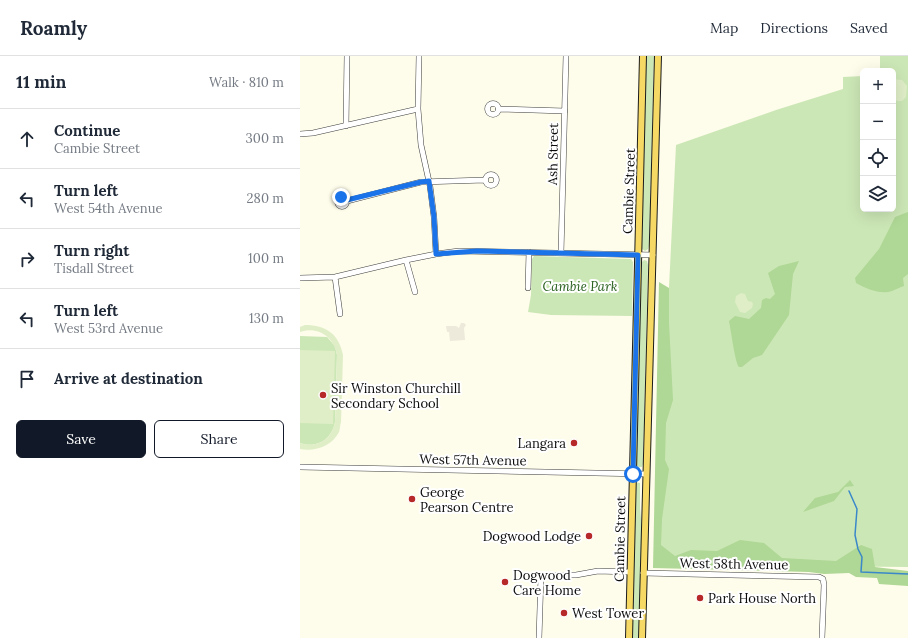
<!DOCTYPE html>
<html lang="en">
<head>
<meta charset="utf-8">
<style>
  body { margin:0; font-family:Lora,serif; background:#f6f6f7; color:#1f2937 }
  .controls { position:absolute; right:12px; top:12px; display:grid; overflow:hidden; border-radius:6px; box-shadow:0 4px 16px #0002 }
  .controls button { width:36px; height:36px; display:grid; place-items:center; padding:0; border:0; border-bottom:1px solid #e0e1e3; background:#fff; color:#1f2937; font:20px sans-serif }
  .stop { position:absolute; width:12px; height:12px; margin:-9px; border:3px solid #1a73e8; border-radius:50%; background:#fff }
  .stop.end { background:#1a73e8; border-color:#fff; box-shadow:0 1px 4px #0008 }
  .list { margin:0; padding:0; list-style:none }
  h2 { display:flex; justify-content:space-between; align-items:center; height:52px; margin:0; padding:0 16px; font-size:17px }
  h2 small { font-size:13px; font-weight:400; color:#747a83 }
  .list li { display:grid; grid-template-columns:26px 1fr auto; gap:12px; align-items:center; box-sizing:border-box; height:60px; padding:0 16px; border-top:1px solid #e0e1e3 }
  .list b { display:block; font-size:15px; white-space:nowrap }
  .list p { margin:0; font-size:13px; white-space:nowrap; color:#747a83 }
  .list em { font-size:13px; font-style:normal; color:#747a83 }
  .actions { display:flex; gap:8px; padding:12px 16px }
  .actions a { flex:1; padding:9px 0; border:1px solid #111827; border-radius:6px; text-align:center; font-size:14px; color:#111827 }
  .actions .main { background:#111827; color:#fff }
  .icon { flex:none; width:22px; height:22px; fill:none; stroke:currentColor; stroke-width:2; stroke-linecap:round; stroke-linejoin:round }
  .map { position:relative; flex:none; width:608px; height:582px; overflow:hidden }
  header { display:flex; align-items:center; gap:24px; box-sizing:border-box; height:56px; padding:0 20px; background:#fff; border-bottom:1px solid #e0e1e3 }
  header strong { font-size:19px }
  nav { display:flex; gap:22px; margin-inline-start:auto; font-size:14px }
  main { display:flex }
  aside { flex:1; background:#fff }
  .map>svg:first-child { display:block }
</style>
</head>
<body>
<header>
<strong>Roamly</strong>
<nav><a>Map</a><a>Directions</a><a>Saved</a></nav>
</header>
<main>
<aside>
<h2>11 min<small>Walk · 810 m</small></h2>
<ul class="list">
<li><svg class="icon" aria-label="ahead" viewBox="0 0 24 24"><path d="M12 20V5M6 11l6-6 6 6"/></svg><div><b>Continue</b><p>Cambie Street</p></div><em>300 m</em></li>
<li><svg class="icon" aria-label="left" viewBox="0 0 24 24"><path d="M17 20v-9H6M10 6l-5 5 5 5"/></svg><div><b>Turn left</b><p>West 54th Avenue</p></div><em>280 m</em></li>
<li><svg class="icon" aria-label="right" viewBox="0 0 24 24"><path d="M7 20v-9h11M14 6l5 5-5 5"/></svg><div><b>Turn right</b><p>Tisdall Street</p></div><em>100 m</em></li>
<li><svg class="icon" aria-label="left" viewBox="0 0 24 24"><path d="M17 20v-9H6M10 6l-5 5 5 5"/></svg><div><b>Turn left</b><p>West 53rd Avenue</p></div><em>130 m</em></li>
<li><svg class="icon" aria-label="arrive" viewBox="0 0 24 24"><path d="M6 21V4h12l-3 4 3 4H6"/></svg><div><b>Arrive at destination</b></div></li>
</ul>
<div class="actions"><a class="main">Save</a><a>Share</a></div>
</aside>
<div class="map">
<svg width="608" height="582" viewBox="0 0 608 582">
  <rect width="100%" height="100%" fill="#fefcea"/>
  <path fill="#cce7b6" d="M346,0H354L349,190L348,193L345,195L341,192Z
    M580,0H608V511L359,509L368,252L376,89L476,54L543,33V21L563,20V153H593V15H580Z
    M234,200L331,203L333,206L332,260L251,259L228,256L231,239L232,203Z
    M344,204L347,205L348,209L343,408L342,411H336L341,207Z
    M0,280L27,281L35,290L37,299L35,366C32,383 17,393 0,387Z
    M335,426L340,427V452L342,474L339,582H332Z"/>
  <path fill="#afd795" d="M608,156V218L603,222L604,230C600,231 597,233 592,235C581,239 567,233 556,227L555,222L579,193L595,161Z
    M499,205L493,218L489,259L462,299L453,302L442,311H439C435,307 431,274 429,265L435,260L449,263L461,252L462,244L466,242L470,243L475,238L468,217L479,210Z
    M359,226L369,232V267L373,344L366,367L365,404L369,413L362,463L361,489L375,500L391,494L417,495L440,484L464,487L482,502L536,505L561,489L572,493L575,511L608,515V530L579,528L577,522L556,521L549,517L524,518L509,516L353,512Z
    M550,424L554,430L545,431L534,445L503,456L515,442L538,436Z"/>
  <path fill="#dfeec7" d="M593,23L602,24L607,30L606,41L602,45H597L593,41Z
    M441,237L445,238L448,245L452,246L453,248L452,252L445,257L440,256L435,246L436,240Z
    M5,269C26,269 39,278 43,299L41,366C40,369 40,374 39,376C32,390 15,396 0,393V387C17,393 32,383 35,366L37,299C34,281 18,270 0,276V271Z
    M0,294L35,295L33,368L0,367Z"/>
  <path fill="#ede9db" d="M161,267H164L166,269L164,272L165,284L150,285L149,276H147L146,270H156L159,272Z"/>
  <g fill="none" stroke-linecap="round" stroke-linejoin="round">
    <path stroke="#3a88c9" stroke-width="1.5" d="M549,435L557,453L555,479L558,493L562,501L561,516L608,518"/>
    <g stroke="#3e3e3e" stroke-width="6">
      <path id="minor" d="M119,0L118,53L121,89L130,130L134,161L136,198
        M187.5 53a5.5 5.5 0 1 1 11 0a5.5 5.5 0 1 1-11 0Z
        M198,53L265,55
        M46,70L47,0
        M0,78L13,77L118,53
        M185.5 124a5.5 5.5 0 1 1 11 0a5.5 5.5 0 1 1-11 0Z
        M37.5 146a4.5 4.5 0 1 1 9 0a4.5 4.5 0 1 1-9 0Z
        M47,145L121,126L185,124
        M261,197L266,0
        M106,204L115,236
        M35,221L40,258
        M0,222L35,221L106,204L136,198L159,195L353,199
        M228,232L229,196
        M0,411L346,418
        M343,517L519,521L523,523L524,529L522,582
        M239,582L241,519H276L298,515L330,516"/>
    </g>
    <g stroke="#1c1c1c" stroke-width="8">
      <path id="major" d="M329,582L343,0
        M342,582L358,0"/>
    </g>
    <use href="#minor" stroke="#fff" stroke-width="5"/>
    <use href="#major" stroke="#f5d964" stroke-width="6"/>
  </g>
  <g fill="none" stroke-linecap="round" stroke-linejoin="round">
    <path stroke="#1a73e8" stroke-width="5" d="M41,141L46,142L47,144L121,126L129,125L134,161L136,198L177,195L338,199L333,418"/>
  </g>
  <g fill="#b72928" stroke="#fff" stroke-width="1.5">
    <circle cx="23" cy="339" r="4"/>
    <circle cx="274" cy="387" r="4"/>
    <circle cx="112" cy="443" r="4"/>
    <circle cx="289" cy="480" r="4"/>
    <circle cx="205" cy="526" r="4"/>
    <circle cx="400" cy="542" r="4"/>
    <circle cx="264" cy="557" r="4"/>
  </g>
  <g text-anchor="middle" dominant-baseline="central" stroke-width="4" stroke-linejoin="round" paint-order="stroke">
    <g font-size="13" fill="#0b0b0b" stroke="#fff">
      <text transform="translate(253 98) rotate(-89)">Ash Street</text>
      <text transform="translate(329 135) rotate(-88)">Cambie Street</text>
      <text transform="translate(173 404) rotate(1)">West 57th Avenue</text>
      <text transform="translate(320 483) rotate(-89)">Cambie Street</text>
      <text transform="translate(434 508) rotate(1)">West 58th Avenue</text>
    </g>
    <g font-size="13" font-style="italic" fill="#28601e" stroke="#fff">
      <text x="280" y="230">Cambie Park</text>
    </g>
    <g font-size="13" fill="#0b0b0b" stroke="#fff" text-anchor="start">
      <text x="31" y="332">Sir Winston Churchill<tspan x="31" dy="15">Secondary School</tspan></text>
      <text x="266" y="387" text-anchor="end">Langara</text>
      <text x="120" y="436">George<tspan x="120" dy="15">Pearson Centre</tspan></text>
      <text x="281" y="480" text-anchor="end">Dogwood Lodge</text>
      <text x="213" y="519">Dogwood<tspan x="213" dy="15">Care Home</tspan></text>
      <text x="408" y="542">Park House North</text>
      <text x="272" y="557">West Tower</text>
    </g>
  </g>
</svg>
<div class="controls">
<button>+</button>
<button>−</button>
<button><svg class="icon" aria-label="locate" viewBox="0 0 24 24"><circle cx="12" cy="12" r="6"/><path d="M12 2v4M12 18v4M2 12h4M18 12h4"/></svg></button>
<button><svg class="icon" aria-label="layers" viewBox="0 0 24 24"><path d="M12 4l9 5-9 5-9-5zM3 14l9 5 9-5"/></svg></button>
</div>
<div class="stop" style="left:333px;top:418px"></div>
<div class="stop end" style="left:41px;top:141px"></div>
</div>
</main>
</body>
</html>
